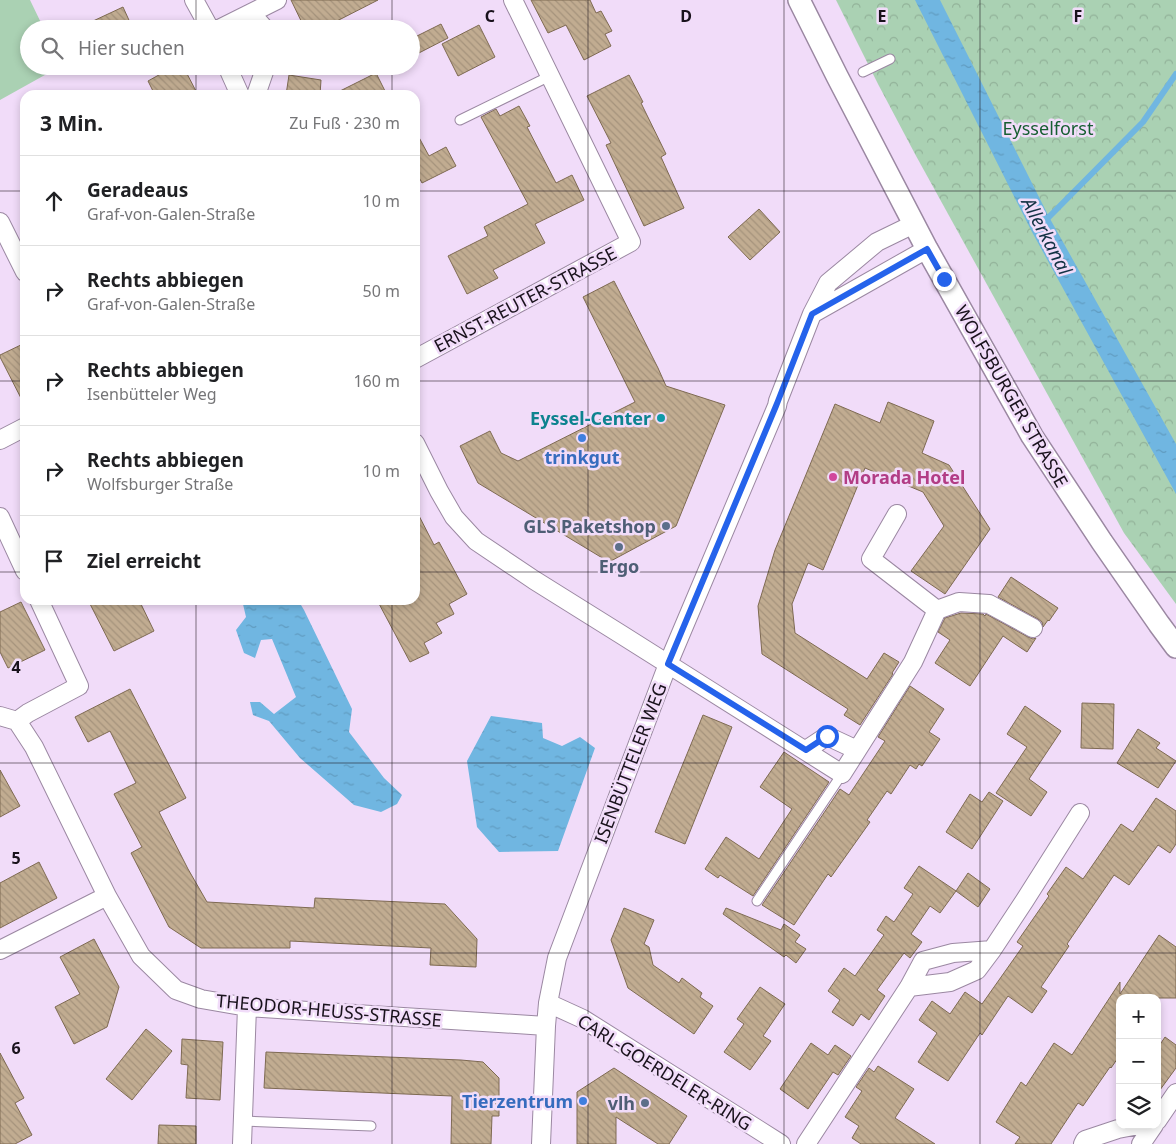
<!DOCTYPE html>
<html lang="de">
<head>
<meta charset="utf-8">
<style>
  body { margin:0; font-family:"Noto Sans",sans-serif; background:#f2f2f2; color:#202124 }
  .controls { position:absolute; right:15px; bottom:15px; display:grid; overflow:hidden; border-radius:10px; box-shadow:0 2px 8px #0003 }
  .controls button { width:45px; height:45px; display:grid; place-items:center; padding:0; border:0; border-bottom:1px solid #e0e0e0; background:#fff; color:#202124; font:25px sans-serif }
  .stop { position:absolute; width:15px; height:15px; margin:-11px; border:4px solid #2563eb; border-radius:50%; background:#fff }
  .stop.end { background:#2563eb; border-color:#fff; box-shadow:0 1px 5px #0008 }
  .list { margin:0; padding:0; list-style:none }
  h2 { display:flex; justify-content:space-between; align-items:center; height:65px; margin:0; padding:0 20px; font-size:21px }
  h2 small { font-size:16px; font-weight:400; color:#757577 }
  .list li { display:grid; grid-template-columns:32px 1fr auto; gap:15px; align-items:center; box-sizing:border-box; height:90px; padding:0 20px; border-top:1px solid #e0e0e0 }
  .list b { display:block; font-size:19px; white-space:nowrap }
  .list p { margin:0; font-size:16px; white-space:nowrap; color:#757577 }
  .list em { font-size:16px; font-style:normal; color:#757577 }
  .icon { flex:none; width:28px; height:28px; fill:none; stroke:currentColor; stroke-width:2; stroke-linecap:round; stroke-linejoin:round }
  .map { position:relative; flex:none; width:1176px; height:1144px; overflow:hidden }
  .search { position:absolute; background:#fff; box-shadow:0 2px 8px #0003; left:20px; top:20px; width:400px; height:55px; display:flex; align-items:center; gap:12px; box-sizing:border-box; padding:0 18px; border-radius:28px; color:#757577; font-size:19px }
  .panel { position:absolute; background:#fff; box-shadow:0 2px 8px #0003; left:20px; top:90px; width:400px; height:515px; border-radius:15px }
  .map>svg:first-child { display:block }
</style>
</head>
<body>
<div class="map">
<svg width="1176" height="1144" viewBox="0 0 1176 1144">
  <defs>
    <pattern id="forest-crowns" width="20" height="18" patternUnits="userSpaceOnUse" patternTransform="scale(1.25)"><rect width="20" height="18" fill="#aad1b3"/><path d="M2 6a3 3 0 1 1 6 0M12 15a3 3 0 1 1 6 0" fill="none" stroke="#92b299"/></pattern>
    <pattern id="water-ripples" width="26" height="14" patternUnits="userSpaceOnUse" patternTransform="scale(1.25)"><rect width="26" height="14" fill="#70b6e1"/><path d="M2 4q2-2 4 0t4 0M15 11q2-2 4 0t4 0" fill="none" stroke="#609bc0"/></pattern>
    <pattern id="building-back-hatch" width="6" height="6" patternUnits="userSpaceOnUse" patternTransform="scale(1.25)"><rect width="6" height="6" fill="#c1ac91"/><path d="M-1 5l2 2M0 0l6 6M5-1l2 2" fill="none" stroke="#a5937c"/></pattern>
  </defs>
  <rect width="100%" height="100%" fill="#f1dcf9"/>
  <path fill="#aad1b3" d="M0,0H30L44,29H29V66H61L0,100Z"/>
  <path fill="url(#forest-crowns)" d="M836,0H1176V604L1124,533L915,154L878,84Z"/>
  <path fill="url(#water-ripples)" d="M915,0H940L1049,217L1176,444V494L1032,232Z
    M242,600H298L304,610L352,709L349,732L384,778L402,795L397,804L381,812L354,805L300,758L269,721L253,715L250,702H260L274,714L296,697L272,639L261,640L255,658L244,653L236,630L246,617Z
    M491,716L542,723L543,738L562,746L580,737L595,748L558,851L499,852L477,827L467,761Z"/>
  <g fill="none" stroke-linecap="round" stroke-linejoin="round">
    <path stroke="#70b6e1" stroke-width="6" d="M1044,222L1143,122L1176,74"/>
  </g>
  <path fill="url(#building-back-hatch)" stroke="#7e6a52" d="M291,0H378L331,24V26L325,29H305Z
    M531,0H590L596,13L601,11L612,31L605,34L611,46L584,60L566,25L548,33Z
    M123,7L133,29H76Z
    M441,24L448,38L415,55V37Z
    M479,25L495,57L458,76L442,44Z
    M175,66H183L198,95H155L148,81Z
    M376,73L387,95H332Z
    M289,75L321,80L320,95H286Z
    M629,75L643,102L641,103L666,154L661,157L684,208L644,226L606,145L611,143L587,96Z
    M519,106L530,126L527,127L556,183L572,175L584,200L535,224L545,243L493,270L498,278L467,294L448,256L488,236L484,227L528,204L481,117L496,109L500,116Z
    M415,130L429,156L446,147L456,166L422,183L415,170Z
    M759,209L780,232L750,260L728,237Z
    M614,281L658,368L666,386L725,405L676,526L609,562L478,483L460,446L490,431L501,453L518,461L635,402L583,297Z
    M25,343V406L0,357V355Z
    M888,402L934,421L922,453L949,465L990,529L945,594L911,571L944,526L923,492L865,468L823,570L808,563L792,604L795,633L867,679L884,653L899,662L892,673L893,674L860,725L844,715L848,709L762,654L758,606L775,550L835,404L880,423Z
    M415,508L434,545L439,542L467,594L449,604L454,614L436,623L442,633L424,643L429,653L410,662L377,600H415Z
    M1011,577L1058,608L1049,621L1048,620L1043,627L1042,622L1038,619L998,597Z
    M88,600H139L154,631L114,651Z
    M21,602L45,650L8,668L0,652V612Z
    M961,613L983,614L985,616L986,614L1028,637L1033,639L1036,638L1027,652L1003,636L970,686L935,663L950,640L938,632L945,618Z
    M910,686L944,709L929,732L940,739L922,766L919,764L916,769L910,765L891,794L887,791L867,820L870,822L831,877L828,874L794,925L762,905L840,789L849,795L885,741L878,737Z
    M130,689L186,798L159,812L188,869L207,902L314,908L315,898L445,904L477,939L476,967L430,965L431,948L290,941V948H201L169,927L131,853L142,847L114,794L136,783L110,731L88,742L75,717Z
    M1082,703L1114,704L1113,749L1081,748Z
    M1025,706L1061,731L1029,779L1047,792L1031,816L996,793L1027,747L1007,734Z
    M703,715L732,727L685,844L655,832Z
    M1138,729L1160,743L1156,748L1176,761L1158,788L1117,763Z
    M784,752L829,782L753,896L720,875L718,878L705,869L726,837L759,859L792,809L760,787Z
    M0,770L20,806L0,817Z
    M989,792L1003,801L972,849L946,832L970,794L982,802Z
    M1156,798L1176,811V844L1170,853L1158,845L1129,885L1114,875L1067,944L1069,946L1041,987L1047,991L1032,1013L1008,996L982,1035L980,1033L948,1081L918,1062L937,1033L919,1020L932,1001L950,1014L965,992L982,1004L1023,946L1017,942L1049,896L1047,894L1066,867L1083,879L1121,824L1133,832Z
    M39,862L57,898L0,928V883Z
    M919,866L956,891L940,913L930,906L911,934L922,942L910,958L904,953L877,990L885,996L869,1020L861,1014L853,1026L832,1012L840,1000L828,991L844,968L855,976L884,935L877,930L886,916L894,922L913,894L904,888Z
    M968,873L990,889L978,907L956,891Z
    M624,908L654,920L644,944L649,947L653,965L679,983L682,978L702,993L700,997L713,1006L694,1034L628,988L611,940Z
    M726,908L781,930L784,924L800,935L795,942L806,949L796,963L786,955L784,957L723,914Z
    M1159,935L1176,947V998H1120V1055L1111,1068L1110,1067L1083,1106L1078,1103L1051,1144H1015L1020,1137L996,1122L1021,1082L1026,1086L1054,1043L1072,1055L1120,982V994Z
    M94,939L119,987L107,1027L74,1044L55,1007L80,994L60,957Z
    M760,987L785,1004L763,1036L771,1041L750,1070L724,1052L744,1024L737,1019Z
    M146,1029L172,1051L132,1100L106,1079Z
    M1165,1037L1176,1045V1068L1157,1094V1049Z
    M182,1039L223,1042L220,1100L186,1098L188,1065L181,1064Z
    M811,1043L828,1055L835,1045L851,1056L838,1075L833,1072L808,1109L780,1089Z
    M266,1052L461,1060L483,1062L499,1078V1116H492L491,1144H451L452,1096L264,1088Z
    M0,1053L24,1098L15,1103L32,1135L15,1144H0Z
    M878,1066L914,1089L895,1118L935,1144H861L852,1138L859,1126L845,1117L862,1091L856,1087L869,1068L874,1072Z
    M614,1068L687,1116L669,1144H658L616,1117V1144H577V1092Z
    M159,1125L196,1126V1144H158Z"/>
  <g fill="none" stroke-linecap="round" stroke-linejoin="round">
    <g stroke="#9b88a2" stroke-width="11">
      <path id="service" d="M863,72L890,59
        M460,120L550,76
        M757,901L842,774
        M243,1121L371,1126"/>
    </g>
    <g stroke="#9b88a2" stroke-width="20">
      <path id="minor" d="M194,0L210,29
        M247,15L257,20L265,29
        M219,29L277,0
        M227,66L240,95
        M256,95L266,66
        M0,222L25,272
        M812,314L927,249
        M415,359L631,242L513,0
        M0,440L25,427
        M415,443L439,491L454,517L476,541L534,580L622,635L842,774L913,662L937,610
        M897,514L871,559L937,610L959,602L989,604L1033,628
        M0,517L25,571
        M0,716L17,721L34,747L107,896L141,956L176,990L201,999L247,1007L546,1026
        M17,721L28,713L79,686L39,600
        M806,750L827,736L857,750
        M0,950L107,896
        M909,987L950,982L977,970L992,950L1025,900L1080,813
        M548,1003L583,1019L781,1144
        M1157,1121L1176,1093
        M242,1144L247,1007
        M541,1144L546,1026L548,1003L557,958L668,664L777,406L778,401L812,314L828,283L877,242L914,224
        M806,1144L909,987L923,961L953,953L992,950
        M1083,1144L1085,1140L1118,1129L1139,1125
        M1141,1144L1154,1125"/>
    </g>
    <g stroke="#9b88a2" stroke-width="24">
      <path id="tertiary" d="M799,0L837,76L927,249L1032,436L1102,542L1159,624L1176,647"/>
    </g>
    <use href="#service" stroke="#fff" stroke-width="9"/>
    <use href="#minor" stroke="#fff" stroke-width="18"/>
    <use href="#tertiary" stroke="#fff" stroke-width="21"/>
  </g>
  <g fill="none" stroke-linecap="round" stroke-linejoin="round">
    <path stroke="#2563eb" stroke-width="6" d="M827,736L806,750L668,664L776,406L778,401L812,314L927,249L944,279"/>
  </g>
  <path fill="none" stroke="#19121c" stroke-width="1" stroke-opacity="0.55" d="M196,0V29M392,0V29M588,0V1144M784,0V1144M980,0V1144M196,66V95M392,66V95M0,191H25M415,191H1176M0,381H25M415,381H1176M0,572H25M415,572H1176M196,600V1144M392,600V1144M0,763H1176M0,953H1176"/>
  <circle fill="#0f9aa8" stroke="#f1dcf9" stroke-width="2" cx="661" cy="418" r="5"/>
  <g fill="#3f7fe0" stroke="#f1dcf9" stroke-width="2">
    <circle cx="582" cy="438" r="5"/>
    <circle cx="583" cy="1101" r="5"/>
  </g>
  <circle fill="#d1479c" stroke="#f1dcf9" stroke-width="2" cx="833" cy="477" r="5"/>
  <g fill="#5c6f8a" stroke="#f1dcf9" stroke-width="2">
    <circle cx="666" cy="526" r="5"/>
    <circle cx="619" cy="547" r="5"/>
    <circle cx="645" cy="1103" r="5"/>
  </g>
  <g text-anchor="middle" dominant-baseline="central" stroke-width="5" stroke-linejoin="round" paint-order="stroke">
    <g font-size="18" fill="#175e32" stroke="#f1dcf9">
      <text x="1048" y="128">Eysselforst</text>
    </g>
    <g font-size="18" fill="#19121c" stroke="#f1dcf9">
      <text transform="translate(525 299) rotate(-28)">ERNST-REUTER-STRASSE</text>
      <text transform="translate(1012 396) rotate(60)">WOLFSBURGER STRASSE</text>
      <text transform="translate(630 763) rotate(-69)">ISENBÜTTELER WEG</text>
      <text transform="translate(329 1010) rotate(5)">THEODOR-HEUSS-STRASSE</text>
      <text transform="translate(665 1072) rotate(32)">CARL-GOERDELER-RING</text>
    </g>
    <g font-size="18" font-weight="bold" fill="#0d838f" stroke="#f1dcf9" text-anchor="end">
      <text x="651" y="418">Eyssel-Center</text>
    </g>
    <g font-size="18" font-weight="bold" fill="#366cbe" stroke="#f1dcf9">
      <text x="582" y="457">trinkgut</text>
      <text x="573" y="1101" text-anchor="end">Tierzentrum</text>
    </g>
    <g font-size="18" font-weight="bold" fill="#b23c85" stroke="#f1dcf9" text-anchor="start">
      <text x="843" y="477">Morada Hotel</text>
    </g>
    <g font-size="18" font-weight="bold" fill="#4e5e75" stroke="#f1dcf9" text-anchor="end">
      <text x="656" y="526">GLS Paketshop</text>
      <text x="619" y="566" text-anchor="middle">Ergo</text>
      <text x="635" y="1103">vlh</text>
    </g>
    <g font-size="19" font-style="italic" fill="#123244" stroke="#f1dcf9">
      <text transform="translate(1047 236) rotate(62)">Allerkanal</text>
    </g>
  </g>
  <g font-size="16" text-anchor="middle" font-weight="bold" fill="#19121c" stroke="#f1dcf9" stroke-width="5" stroke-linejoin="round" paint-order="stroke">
    <text x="490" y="22">C</text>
    <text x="686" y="22">D</text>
    <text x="882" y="22">E</text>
    <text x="1078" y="22">F</text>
    <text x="16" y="673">4</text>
    <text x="16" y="864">5</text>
    <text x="16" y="1054">6</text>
  </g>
</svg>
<div class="controls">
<button>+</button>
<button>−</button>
<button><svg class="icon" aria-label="layers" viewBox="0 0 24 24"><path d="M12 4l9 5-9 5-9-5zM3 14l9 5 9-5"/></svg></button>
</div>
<div class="stop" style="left:827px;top:736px"></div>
<div class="stop end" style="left:944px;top:279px"></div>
<div class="search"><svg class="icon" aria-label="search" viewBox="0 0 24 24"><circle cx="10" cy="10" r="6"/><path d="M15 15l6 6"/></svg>Hier suchen</div>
<section class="panel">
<h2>3 Min.<small>Zu Fuß · 230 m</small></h2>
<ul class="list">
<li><svg class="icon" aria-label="ahead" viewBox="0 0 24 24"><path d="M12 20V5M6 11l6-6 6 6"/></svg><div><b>Geradeaus</b><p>Graf-von-Galen-Straße</p></div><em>10 m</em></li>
<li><svg class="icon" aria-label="right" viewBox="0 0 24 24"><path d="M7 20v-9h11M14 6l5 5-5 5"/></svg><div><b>Rechts abbiegen</b><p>Graf-von-Galen-Straße</p></div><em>50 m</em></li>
<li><svg class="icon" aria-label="right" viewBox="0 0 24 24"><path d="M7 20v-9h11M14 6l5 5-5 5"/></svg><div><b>Rechts abbiegen</b><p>Isenbütteler Weg</p></div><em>160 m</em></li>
<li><svg class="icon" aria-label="right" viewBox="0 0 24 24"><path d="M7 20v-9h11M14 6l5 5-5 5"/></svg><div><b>Rechts abbiegen</b><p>Wolfsburger Straße</p></div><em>10 m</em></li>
<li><svg class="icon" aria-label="arrive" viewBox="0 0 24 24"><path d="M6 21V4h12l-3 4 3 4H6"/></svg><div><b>Ziel erreicht</b></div></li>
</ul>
</section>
</div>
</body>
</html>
